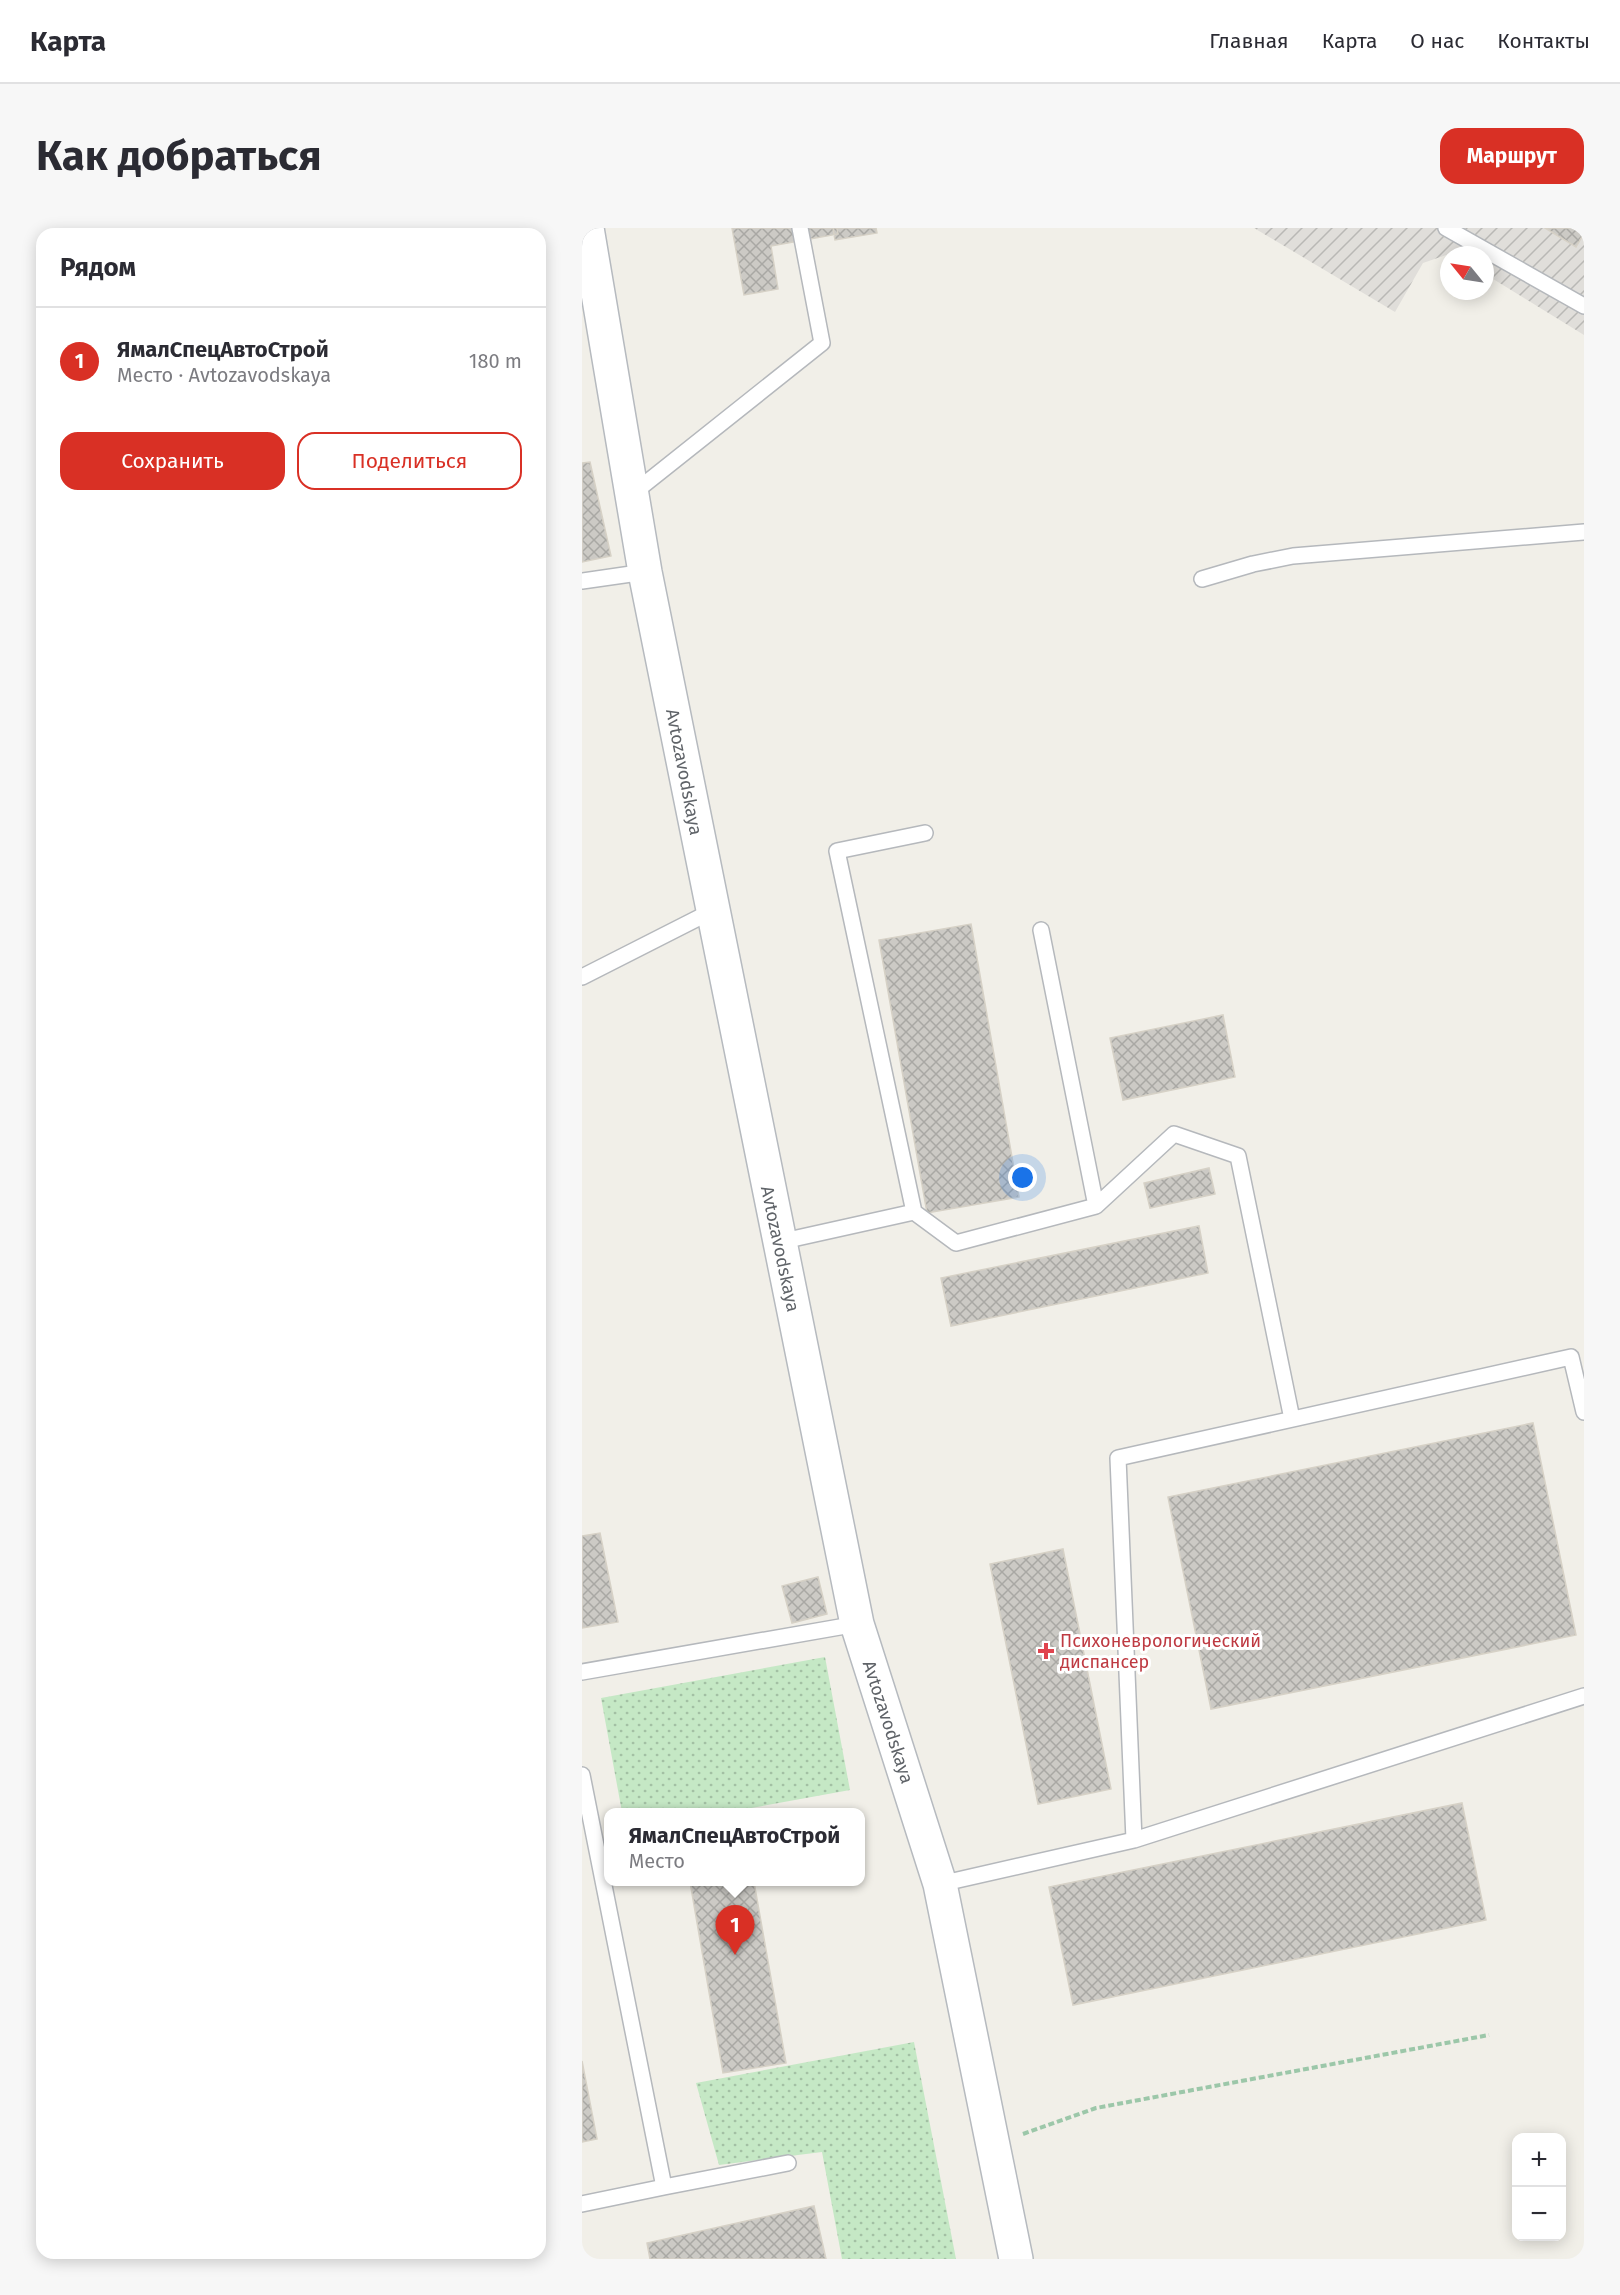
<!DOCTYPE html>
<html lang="ru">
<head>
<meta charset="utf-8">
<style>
  body { margin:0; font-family:"Fira Sans",sans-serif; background:#f7f7f7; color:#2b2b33 }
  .controls { position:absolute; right:18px; bottom:18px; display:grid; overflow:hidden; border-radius:12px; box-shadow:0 3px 15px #0003 }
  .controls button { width:54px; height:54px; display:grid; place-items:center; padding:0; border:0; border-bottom:2px solid #e1e1e2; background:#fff; color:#2b2b33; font:30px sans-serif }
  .compass { position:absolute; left:858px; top:18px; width:54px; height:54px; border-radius:50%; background:#fff; box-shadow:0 3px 15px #0003; rotate:300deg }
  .you { position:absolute; left:441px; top:950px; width:21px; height:21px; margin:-15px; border:4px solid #fff; border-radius:50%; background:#1a73e8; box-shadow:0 0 0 9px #1a73e833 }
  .badge { display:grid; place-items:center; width:39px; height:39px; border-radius:50%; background:#d93025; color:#fff; font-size:20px; font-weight:700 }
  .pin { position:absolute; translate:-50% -50px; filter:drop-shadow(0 2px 3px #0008) }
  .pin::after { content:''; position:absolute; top:32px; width:21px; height:18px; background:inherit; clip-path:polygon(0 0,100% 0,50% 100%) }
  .popup { position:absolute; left:22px; top:1580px; width:261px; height:78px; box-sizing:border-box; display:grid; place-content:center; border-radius:12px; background:#fff; filter:drop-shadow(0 2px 4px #0005); font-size:20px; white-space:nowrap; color:#7c7c81 }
  .popup b { font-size:22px; color:#2b2b33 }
  .popup::after { content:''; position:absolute; left:50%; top:100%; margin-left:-12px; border:12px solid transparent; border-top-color:#fff }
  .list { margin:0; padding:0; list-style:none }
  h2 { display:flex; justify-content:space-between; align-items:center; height:78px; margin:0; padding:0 24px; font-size:26px }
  h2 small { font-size:20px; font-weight:400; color:#7c7c81 }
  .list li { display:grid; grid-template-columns:39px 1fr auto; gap:18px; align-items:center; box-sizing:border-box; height:108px; padding:0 24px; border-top:2px solid #e1e1e2 }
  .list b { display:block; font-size:22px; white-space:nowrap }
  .list p { margin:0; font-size:20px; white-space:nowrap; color:#7c7c81 }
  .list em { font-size:20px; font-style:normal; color:#7c7c81 }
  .actions { display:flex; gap:12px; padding:18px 24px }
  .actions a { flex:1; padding:14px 0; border:2px solid #d93025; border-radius:18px; text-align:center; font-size:21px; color:#d93025 }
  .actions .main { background:#d93025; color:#fff }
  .map { position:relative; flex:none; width:1002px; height:2031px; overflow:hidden; border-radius:18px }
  header { display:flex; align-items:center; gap:36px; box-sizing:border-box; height:84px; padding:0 30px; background:#fff; border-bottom:2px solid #e1e1e2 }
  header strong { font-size:28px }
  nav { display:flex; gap:33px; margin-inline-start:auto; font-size:21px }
  .intro { display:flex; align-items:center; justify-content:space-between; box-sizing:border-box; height:144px; padding:0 36px }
  h1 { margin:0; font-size:42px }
  .button { padding:15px 27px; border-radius:18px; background:#d93025; color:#fff; font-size:21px; font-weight:700 }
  main { display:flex; gap:36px; padding:0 36px }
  aside { flex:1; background:#fff; border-radius:18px; box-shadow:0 3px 15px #0003 }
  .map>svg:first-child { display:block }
</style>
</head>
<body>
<header>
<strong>Карта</strong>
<nav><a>Главная</a><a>Карта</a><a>О нас</a><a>Контакты</a></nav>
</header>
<div class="intro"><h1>Как добраться</h1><a class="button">Маршрут</a></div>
<main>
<aside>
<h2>Рядом<small></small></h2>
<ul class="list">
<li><span class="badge">1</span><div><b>ЯмалСпецАвтоСтрой</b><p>Место · Avtozavodskaya</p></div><em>180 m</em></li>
</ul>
<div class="actions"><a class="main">Сохранить</a><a>Поделиться</a></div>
</aside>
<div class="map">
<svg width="1002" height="2031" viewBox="0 0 1002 2031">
  <defs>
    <pattern id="industrial-furrows" width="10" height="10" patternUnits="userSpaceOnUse" patternTransform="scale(1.5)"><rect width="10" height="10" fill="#e0deda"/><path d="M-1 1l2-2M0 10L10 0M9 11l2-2" fill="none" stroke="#b9b8b5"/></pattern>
    <pattern id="grass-dots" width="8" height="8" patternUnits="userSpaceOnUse" patternTransform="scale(1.5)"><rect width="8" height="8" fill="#c5e8c5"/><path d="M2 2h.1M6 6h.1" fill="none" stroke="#a3c0a4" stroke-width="1.8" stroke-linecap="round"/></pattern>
    <pattern id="building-cross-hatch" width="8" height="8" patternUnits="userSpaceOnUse" patternTransform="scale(1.5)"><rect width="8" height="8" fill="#cccac5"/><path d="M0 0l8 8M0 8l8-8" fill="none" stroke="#a9a8a4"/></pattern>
  </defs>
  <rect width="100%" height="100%" fill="#f1efe8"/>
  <path fill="url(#industrial-furrows)" d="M672,0H1002V107L903,46V27L870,25L841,35L813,84Z"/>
  <path fill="url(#grass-dots)" d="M243,1429L268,1562L147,1584H40L19,1470Z
    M332,1814L374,2031H260L240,1924L137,1937L114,1855Z"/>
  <path fill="url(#building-cross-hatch)" stroke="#d6d1c6" stroke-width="1.5" d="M150,0H255L256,6L189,18L196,61L162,67Z
    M251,0H294L295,5L253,12Z
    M963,0H1002V5L994,19Z
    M8,234L29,328L0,334V235Z
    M389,696L437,969L345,985L297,712Z
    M641,787L653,849L541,872L528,810Z
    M627,940L633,966L568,980L562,955Z
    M617,998L626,1045L369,1098L359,1050Z
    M951,1195L994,1407L629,1481L586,1269Z
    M18,1305L36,1394L0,1400V1308Z
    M481,1321L529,1561L456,1576L408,1336Z
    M236,1349L245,1386L210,1395L200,1358Z
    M880,1575L904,1692L491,1777L467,1659Z
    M108,1654H172L204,1835L141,1845Z
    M0,1833L15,1911L0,1914Z
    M232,1978L244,2031H68L65,2015Z"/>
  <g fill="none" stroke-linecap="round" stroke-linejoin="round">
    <g stroke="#b5b8bc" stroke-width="18">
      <path id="lane" d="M864,0L1002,78
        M49,267L240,115L218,0
        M620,351L671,336L711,328L1002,304
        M0,353L63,344
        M0,749L130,683
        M514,978L592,906L656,928L710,1191
        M332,984L374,1015L514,978L459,702
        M197,1014L332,984L255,623L343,605
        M0,1444L275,1396
        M0,1547L82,1959L206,1935
        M552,1612L536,1230L989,1129L1002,1184
        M358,1656L552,1612L1002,1468
        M0,1976L82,1959"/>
    </g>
    <g stroke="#b6babf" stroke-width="36">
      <path id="secondary" d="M5,0L63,344L275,1396L358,1656L434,2031"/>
    </g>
    <path stroke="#9cc7a9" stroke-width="4" stroke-dasharray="6 3" stroke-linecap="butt" d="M441,1906L514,1880L907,1807"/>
    <use href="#lane" stroke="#fff" stroke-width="15"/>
    <use href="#secondary" stroke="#fff" stroke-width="33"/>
  </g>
  <path fill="#e0444e" stroke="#fff" stroke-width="2" d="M461 1414h6v6h6v6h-6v6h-6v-6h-6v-6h6z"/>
  <g text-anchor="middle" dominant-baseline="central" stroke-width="6" stroke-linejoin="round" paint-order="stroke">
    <g font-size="18" fill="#5f6368" stroke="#fff">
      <text transform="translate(102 544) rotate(79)">Avtozavodskaya</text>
      <text transform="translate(198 1021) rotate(78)">Avtozavodskaya</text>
      <text transform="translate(306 1494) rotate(72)">Avtozavodskaya</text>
    </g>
    <g font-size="18" fill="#be3a42" stroke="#fff" text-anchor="start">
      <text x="478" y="1413">Психоневрологический<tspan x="478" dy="21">диспансер</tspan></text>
    </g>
  </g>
</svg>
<div class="controls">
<button>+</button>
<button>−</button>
</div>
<svg class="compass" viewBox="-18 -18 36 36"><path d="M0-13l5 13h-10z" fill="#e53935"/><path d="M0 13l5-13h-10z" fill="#7c7c81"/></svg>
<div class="you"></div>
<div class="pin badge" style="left:153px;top:1727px">1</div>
<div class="popup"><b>ЯмалСпецАвтоСтрой</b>Место</div>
</div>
</main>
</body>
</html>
